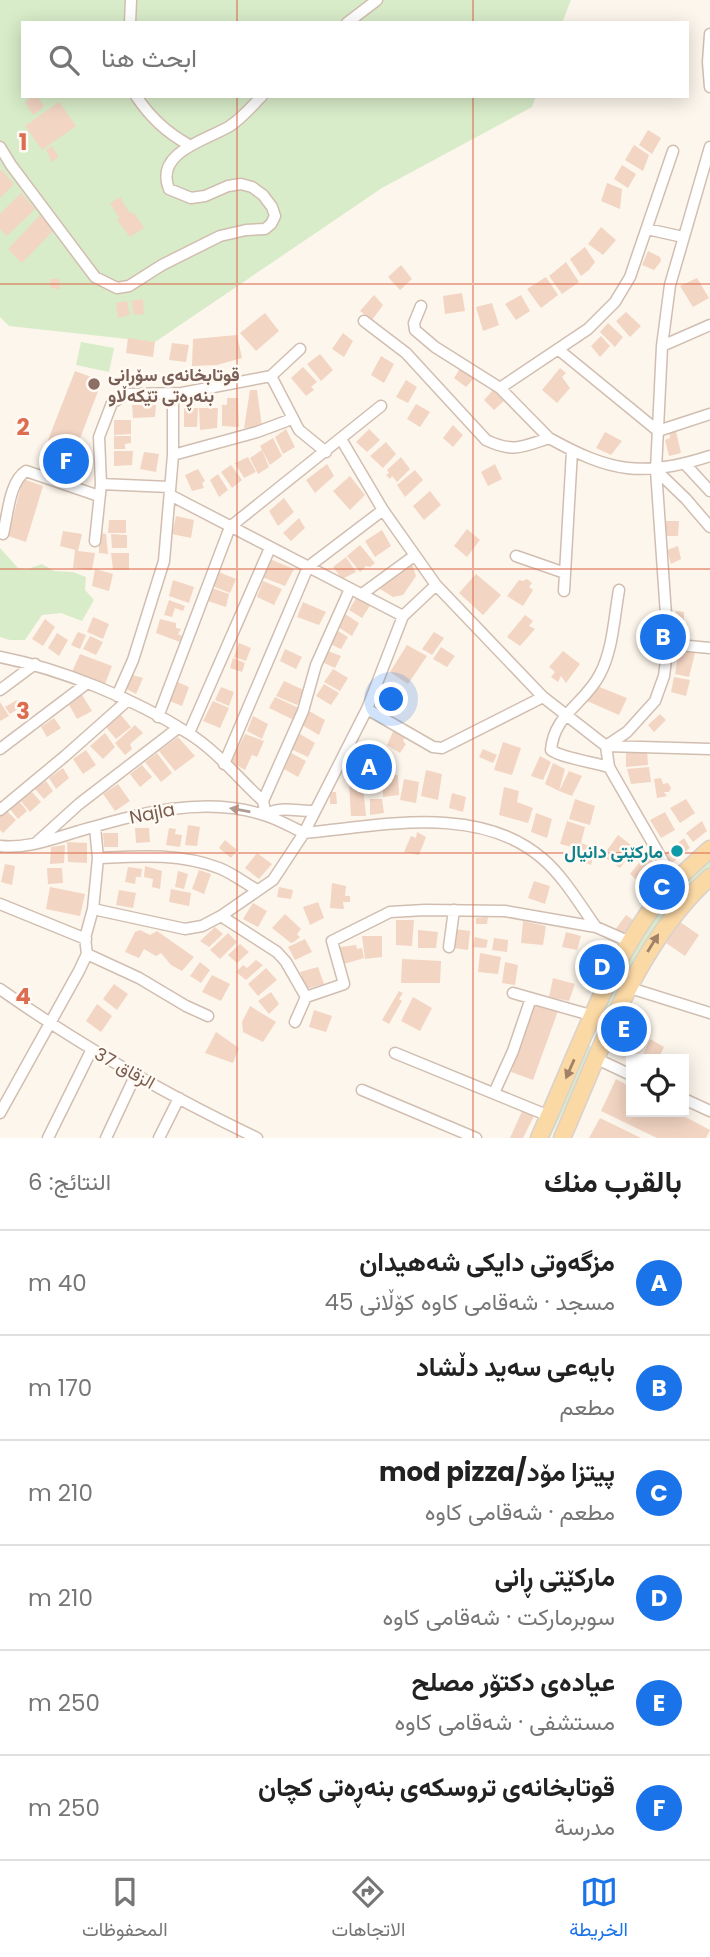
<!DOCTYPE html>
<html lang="ar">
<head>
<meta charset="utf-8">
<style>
  body { margin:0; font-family:Poppins,Vazirmatn,sans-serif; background:#f6f6f6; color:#222; direction:rtl }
  .controls { position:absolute; right:21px; bottom:21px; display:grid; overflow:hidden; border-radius:0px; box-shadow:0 4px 18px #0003 }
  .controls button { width:63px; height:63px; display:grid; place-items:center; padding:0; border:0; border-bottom:2px solid #e0e0e0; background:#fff; color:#222; font:35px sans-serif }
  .you { position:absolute; left:392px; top:700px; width:24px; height:24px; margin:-18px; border:5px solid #fff; border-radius:50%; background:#1a73e8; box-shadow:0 0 0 10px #1a73e833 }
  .badge { display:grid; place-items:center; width:46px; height:46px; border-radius:50%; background:#1a73e8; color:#fff; font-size:23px; font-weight:700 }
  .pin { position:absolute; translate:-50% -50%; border:4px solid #fff; box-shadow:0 2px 7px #0006 }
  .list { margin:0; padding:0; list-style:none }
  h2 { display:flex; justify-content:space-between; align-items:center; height:91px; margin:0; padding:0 28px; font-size:30px }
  h2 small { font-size:23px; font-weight:400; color:#767676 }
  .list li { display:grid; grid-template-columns:46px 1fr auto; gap:21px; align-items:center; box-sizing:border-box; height:105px; padding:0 28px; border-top:2px solid #e0e0e0 }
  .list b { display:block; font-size:26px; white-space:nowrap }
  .list p { margin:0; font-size:23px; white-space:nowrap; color:#767676 }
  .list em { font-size:23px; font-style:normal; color:#767676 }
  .icon { flex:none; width:38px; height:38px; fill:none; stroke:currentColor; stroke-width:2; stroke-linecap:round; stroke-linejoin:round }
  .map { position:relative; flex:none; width:710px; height:1138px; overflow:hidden; direction:ltr }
  .search { position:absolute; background:#fff; box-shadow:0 4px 18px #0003; left:21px; right:21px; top:21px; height:77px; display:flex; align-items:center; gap:18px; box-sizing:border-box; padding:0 24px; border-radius:0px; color:#767676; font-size:26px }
  .sheet { height:721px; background:#fff }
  nav { display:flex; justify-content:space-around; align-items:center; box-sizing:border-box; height:98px; border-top:2px solid #e0e0e0; background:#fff; font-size:19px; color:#767676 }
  nav a { display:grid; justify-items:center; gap:4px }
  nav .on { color:#1a73e8 }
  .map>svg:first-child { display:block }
</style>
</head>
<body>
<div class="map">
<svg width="710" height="1138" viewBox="0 0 710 1138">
  <rect width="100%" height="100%" fill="#fdf6ec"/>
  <path fill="#d8ecc9" d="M0,0H571L562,23H23V96H536L532,107L382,188L155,342L9,326L0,317Z
    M81,342L114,348L109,372L76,365Z
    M0,548L18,568L28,569L42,564L54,571L73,572L86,577L85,590L94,600L82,621L61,613L42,615L25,640H10L0,637Z
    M710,859V868C677,899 647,934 626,974C617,992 610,1011 602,1029L596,1027C617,984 636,939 668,901C681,886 696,873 710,859Z
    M587,1044L591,1047L583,1071L550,1138H544Z"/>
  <path fill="#f3d5c3" d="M33,96H37L44,107L33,115L25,102Z
    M59,102L76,126L42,150L25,126Z
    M648,130L661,138L652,154L639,145Z
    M634,145L649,155L643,171L625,160Z
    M52,146L59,157L52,162L46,150Z
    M622,165L636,174L628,188L614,179Z
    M2,170L14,184L0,198V171Z
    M607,183L622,189L620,209L601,201Z
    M21,193L35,209L7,236L0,229V214Z
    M120,197L129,212L134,213L144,228L130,237L117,220L119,218L110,203Z
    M40,215L54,230L22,263L8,249Z
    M601,227L616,240L603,255L588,244Z
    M585,247L595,262L589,270L581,276L570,259Z
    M648,251L660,257L661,261L654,270L642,265Z
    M566,262L579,282L562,294L549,276Z
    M401,265L412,279L400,290L388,277Z
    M546,277L558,295L541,308L527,289Z
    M697,278L709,298L693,307L680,286Z
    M50,279H59L60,289L51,288Z
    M462,293L465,311L445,314L443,296Z
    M374,295L383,305L372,320L360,311Z
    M521,295L530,311L516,320L505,304Z
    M143,299L144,314L134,315L131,301Z
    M127,301L130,315L118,318L116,303Z
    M492,303L499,325L483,331L476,307Z
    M626,312L641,326L630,337L616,321Z
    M265,313L279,331L256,351L240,333Z
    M608,323L623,337L615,347L600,332Z
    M343,333L353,341L344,357L332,349Z
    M237,335L242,358L217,365L192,366L193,339Z
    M601,336L610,346L600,357L591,346Z
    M128,338L155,342L153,357L126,353Z
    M172,343L189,345L186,362L169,360Z
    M320,354L333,370L321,381L307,364Z
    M381,356L394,364L384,383L371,375Z
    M303,367L317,382L311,387L314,390L306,396L291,378Z
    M461,367L475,377L466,387L454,378Z
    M560,368L566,373L562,377L570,388L557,403L542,390Z
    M75,371L102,381L69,467L41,458Z
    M406,380L417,387L408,403L396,397Z
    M250,390H257L262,427L244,428Z
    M493,390L504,401L494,410L484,400Z
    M227,398H238L239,427L222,426V405H227Z
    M416,404L430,412L420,427L407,419Z
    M132,405H156L155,417L133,418Z
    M184,408H198L197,427H184Z
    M199,408H218L217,428L200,430Z
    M114,420H131V434L114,435Z
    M453,425L463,435L453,447L443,438Z
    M675,427L681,453L669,456L665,440L670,438L669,428Z
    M286,429L295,447L283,454L275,437Z
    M369,429L380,440L367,452L356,442Z
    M605,432L622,441L611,455L596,448Z
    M114,436H131V443L125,444V449H114Z
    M273,438L282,456L270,465L260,446Z
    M386,442L396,454L383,468L370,456Z
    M262,450L269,467L258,474L250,458Z
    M114,451H133L132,465L114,466Z
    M144,452L159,454L156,472L140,469Z
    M248,457L256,472L244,478L235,463Z
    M401,457L410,469L397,482L392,476L390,479L386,475L389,473L387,470Z
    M327,464L334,476L315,493L306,480Z
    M495,464L502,479L488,486L481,472Z
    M231,465L242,480L232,488L221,472Z
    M198,469L205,481L202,483L204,488L192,491L185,475Z
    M415,470L423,480L405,497L397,485Z
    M218,474L228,490L219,497L210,480Z
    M350,476L365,495L350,510L333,491Z
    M23,479L43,486L26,542L8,536Z
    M430,491L441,505L424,520L413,506Z
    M284,498L294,512L278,526L269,511Z
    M176,516L194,520L191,538L172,534Z
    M299,518L305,528L291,541L283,533Z
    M109,520H126V533H108Z
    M666,521H679L678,536H665Z
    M467,529L480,540L467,557L454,546Z
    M382,530L391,546L375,557L365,541Z
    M63,531L82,534L78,551L95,553L92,570L73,568L75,550L60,546Z
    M99,533L106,534L108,554L99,553Z
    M111,534L127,535V548H112Z
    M360,545L375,563L370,567L366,566L360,572L347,556Z
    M678,546L681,559L671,564L667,550Z
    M111,553H129V570H113Z
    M346,557L356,572L342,579L333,567Z
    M270,559L294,569L285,586L262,577Z
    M412,564L416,576L403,595L393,597L377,587Z
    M95,569L113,574L109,591L92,586Z
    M216,571L236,579L230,593L210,585Z
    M476,574L501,595L483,615L459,593Z
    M527,579L532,583L529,587L533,590L523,606L507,596L519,580L523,581Z
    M173,580L194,587L189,603L169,596Z
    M263,581L282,589L274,605L257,597Z
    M212,588L229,594L226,607L208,601Z
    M358,595L371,604L362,618L349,610Z
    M169,600L185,606L183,611L175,608L172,617L164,615Z
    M303,602L326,612L319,625L297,617Z
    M676,611L684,612V624H687L688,631H676Z
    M345,614L359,623L352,636L338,627Z
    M525,615L533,621L529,626L535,629L520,646L507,637Z
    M93,617L109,624L103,639L87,632Z
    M45,619L55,627L43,646L32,639Z
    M160,619L176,623V628L181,629L178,634L182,636L180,642L156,633Z
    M649,626L664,627L663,640L648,638Z
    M335,629L348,637L341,649L328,643Z
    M78,632L86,635L80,649L71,645Z
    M434,632L444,638L432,655L422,649Z
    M57,633L68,640L59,656L48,648Z
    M90,636L103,642L96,655L83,649Z
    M239,643L251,648L246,661L234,657Z
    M407,645L427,656L408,684L390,672Z
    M441,647L455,656L447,667L433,659Z
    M285,649L302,657L296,669L280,661Z
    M679,650L695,653L689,677L675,674Z
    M328,651L341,656L335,668L322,662Z
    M563,651L580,664L566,683L561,676L558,682L551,677L555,672L549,667Z
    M80,654L112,666L105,684L102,686L71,674Z
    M233,658L245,663L242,672L230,668Z
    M333,669L348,678L340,691L324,682Z
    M129,674L143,678L136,694L123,687Z
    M674,677L690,680L686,696L671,692Z
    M173,680L189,687L182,706L165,699Z
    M284,681L306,691L297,705L276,696Z
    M324,684L339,693L331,705L316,696Z
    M597,686L627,698L619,715L587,701Z
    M221,687L234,692L229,706L215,700Z
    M82,695L92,711L77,719L68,703Z
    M275,697L301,709L296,721L269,708Z
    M17,700L21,707L10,714L5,707Z
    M213,701L229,708L220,728L203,721Z
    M0,702L9,716L0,721Z
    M309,711L325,720L319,735L302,725Z
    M660,714L666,720L654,732L648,725Z
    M121,715L131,727L116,739L106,727Z
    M253,716L268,724L262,739L247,731Z
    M54,718L61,728L47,737L41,727Z
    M135,725L143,733L130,744L132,749L125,755L115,743Z
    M395,727L407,733L403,741L406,744L400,753L387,745Z
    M105,733L115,747L103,759L90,746Z
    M245,734L264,741L257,757L252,755L245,770L231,762Z
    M300,734L315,743L308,757L291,749Z
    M178,737L195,756L175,771L159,751Z
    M503,742L521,748L512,775L494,770Z
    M376,747L393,762L368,788L353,772Z
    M483,749L497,755L493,763L479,757Z
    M647,749L648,765L626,767V752Z
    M86,750L96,765L83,774L73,759Z
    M157,753L172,773L161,782L145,762Z
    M291,753L306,761L298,777L284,769Z
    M540,756L551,762L543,780L531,776Z
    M553,763L565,769L559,791L545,784Z
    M142,765L152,777L140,787L130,774Z
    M649,767L651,782L631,784L627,769Z
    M63,768L69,778L56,789L49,778Z
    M426,770L442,774L438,800L421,796Z
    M569,771L582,776L572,796L559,791Z
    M392,775H398L399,795L383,797V778L391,777Z
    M661,778L663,784L668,783L671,788L669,792H664L667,796L657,798L654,779Z
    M404,779L419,782L416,803L400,800Z
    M46,781L53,791L44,799L34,788Z
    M349,783H358L359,786H363L366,816H351Z
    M118,784L130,801L115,811L103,794Z
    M504,787L519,791L517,802L533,808L528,823L499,815Z
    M32,792L41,802L30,812L20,800Z
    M330,792H336L337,804H330Z
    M452,793L466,797L463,812L449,808Z
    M370,799H382L384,813L370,815Z
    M575,799L595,806L590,825L569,819Z
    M686,799L695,813L680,823L670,808Z
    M19,801L27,811L18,819L10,809Z
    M6,810L16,820L3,833L0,830V816Z
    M665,812L675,830L661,838L650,820Z
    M536,813L552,819L547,838L531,832Z
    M567,821L585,827L581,843L595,848L591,865L578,860L580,849L560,844Z
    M702,821L707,831L693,842L686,833Z
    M188,825L200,827L197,846L185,845Z
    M135,828H149L150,842L136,843Z
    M169,828L176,829L175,834L182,835L180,847L166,845Z
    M417,832L426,837L419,855L404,852L411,836L416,838Z
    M103,833H118V847H104Z
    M618,835L635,848L620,868L603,856Z
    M684,838L690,848L671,864L665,854Z
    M225,840L237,850L231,858L219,848Z
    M67,842L87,843V863L68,862Z
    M65,845L64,863L50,864L51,847Z
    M257,853L272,864L259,879L245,868Z
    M647,853L659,870L645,887L630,874Z
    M5,864L15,866L12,885L1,882Z
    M145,866L162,871L160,889L152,887L153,879L144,877Z
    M128,867L142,869L141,877H136L135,884L125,882Z
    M47,868H62L63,883L48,884Z
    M199,870L211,874L204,894L192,889Z
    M178,871L188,874L184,889L175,887Z
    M534,881L550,886L545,904L528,898Z
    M332,883L346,886L345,896H350V902H343L344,909L330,908Z
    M50,887L85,894L80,916L46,909Z
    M279,887L293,890L291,899L277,897Z
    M171,889L191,893L189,906L169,902Z
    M119,890L136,893L133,908L116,905Z
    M318,902L324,918L310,925L303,907Z
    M253,903L267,911L258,927L243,919Z
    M285,914L301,929L297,934L300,937L294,942L291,943L272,928Z
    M626,915L636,922L625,937L615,930Z
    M488,917L487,924H476V918Z
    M396,920H414L412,946L396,945Z
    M523,921L546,926L543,945L521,943Z
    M680,922L699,935L685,956L666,943Z
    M215,927L223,934L209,947L200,941Z
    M455,929L470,931L468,950L454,948Z
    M140,930L150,935L157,931L194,957L182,971L171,965L161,953L156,956L144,949L139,958L125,952L135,932Z
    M418,930L438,932L436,948H418Z
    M566,932L581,936L577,950L562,947Z
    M228,933L237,942L220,959L210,950Z
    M362,936H382V957L365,959Z
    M475,937L488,940L486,948L473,947Z
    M494,938L508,940L507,952L492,950Z
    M305,939L312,952L295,960L288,947Z
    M240,944L249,952L237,963L228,955Z
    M356,945L357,949L362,948L364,958L344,964L340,947Z
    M480,953L501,957L498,974L478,972Z
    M587,954L601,958L596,972L582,968Z
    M402,959L441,961L440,983H401Z
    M256,960L263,965L246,980L236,972L243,965L247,968Z
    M200,962L210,970L201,983L190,976Z
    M505,962L518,965L515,985L502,983Z
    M318,967L324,984L306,989L300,972Z
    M266,968L277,980L258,996L248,984Z
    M212,975L230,984L221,1001L202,992Z
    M553,978L575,984L569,1001L549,997Z
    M114,984L128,994L117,1010L103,999Z
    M399,991L403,993L399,999L402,1001L389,1024L382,1020Z
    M271,992L279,1004L269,1014L258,1001Z
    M413,997L432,1008L420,1031L401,1021Z
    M535,1002L558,1011L533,1080L511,1072Z
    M97,1004L112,1016L101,1032L86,1021Z
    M250,1006L276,1022L263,1042L243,1032L242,1022Z
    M314,1010L332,1016L326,1032L309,1027Z
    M630,1010L646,1017L642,1025L635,1023L632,1034L622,1030Z
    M216,1032L239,1048L233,1063L205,1053Z
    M650,1039L664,1047L658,1059H641Z
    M616,1079L631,1087V1112H676L710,1130L706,1138H657L601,1111Z
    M523,1109L535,1114L523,1138H510Z
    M600,1118L641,1138H589Z"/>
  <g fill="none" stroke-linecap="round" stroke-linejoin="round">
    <g stroke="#d1beb0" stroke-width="13">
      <path id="minor" d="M130,23L131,0
        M347,23L377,0
        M710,34L708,62L710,87
        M136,96C151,118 166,132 189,145
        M0,147L11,165L95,277L117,288L129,286L162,265L220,236L246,230L265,229L271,224L275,216L272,207L263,195L252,187L241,184L228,186L205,196L191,198L169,189C154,152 207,140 230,126C242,118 252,106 262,96
        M647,229L683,237
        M421,306L414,323L415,330L435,347L500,388L549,438
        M364,321L406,353L486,440C513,453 522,447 549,438C610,472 643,478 710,456
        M662,346L710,325
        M300,349L271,376L299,430L326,452
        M559,350L658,431L710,414
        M500,388L588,329L615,302L630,277L673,151
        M341,439L383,510L436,585L543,697L606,746L710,749
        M173,455L257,432L292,419
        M685,464L710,491
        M656,470L686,499L710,527
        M101,484L169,487
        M170,495L403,616
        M3,534C8,515 9,482 26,471L99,496
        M95,541L101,484L99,437L112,403L127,394L182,393L271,376
        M516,556L565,573
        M436,585L403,616L367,709L433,747L442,748L543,697
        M564,591L572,451
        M362,594L414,556
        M668,644L710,648
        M0,657C61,669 135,699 188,733C216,750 239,779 263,801
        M0,690L35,664
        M117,696L133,660L164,561L173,455V393
        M367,709L304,833C381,826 479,803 543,859C564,877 580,905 596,927
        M158,717L230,527L381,406
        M189,733L270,548
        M0,749L86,684
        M224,764L308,567L383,510
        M609,767C593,762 562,758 551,750C554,714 585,704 600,674C613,649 614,618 619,590
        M0,810L65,756L127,701
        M314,811C299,812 278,805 266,815L263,801L303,711L316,665L350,589
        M37,842L79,804L178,728
        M0,846C27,849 52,839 79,831C138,814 203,795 264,815C278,819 291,827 304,833L273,880L221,916L202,926L185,929L93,909
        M98,858C140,856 179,853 219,868C232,873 245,883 257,890
        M675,882L609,767L606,746L627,732L655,701L664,676L668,644L656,470L662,346L670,285L710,147
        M0,904L86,939
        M221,916L277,952L286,962L306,997L344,984L332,941L390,912L425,910L505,911L596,927L630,942
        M449,947L454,910
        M87,954L139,978L186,1006L208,1016
        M630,988L710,1013
        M0,989C81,1046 167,1095 257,1138
        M513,993L594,1016
        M295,1022L306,997
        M395,1053L549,1116
        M597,1059L631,1075
        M362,1090L476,1138
        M494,1093L513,1051L531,998
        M684,1099L710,1111
        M0,1113L79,971L87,954L85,938L93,909L96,879L98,858L95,827
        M48,1138L92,1049
        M106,1138L136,1074
        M159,1138L179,1098"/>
    </g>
    <g stroke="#dad1cd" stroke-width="19">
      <path id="primary" d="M539,1138C572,1066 602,980 647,915C664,890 688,869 710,849
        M562,1138C601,1050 637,942 710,877"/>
    </g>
    <use href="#minor" stroke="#fff" stroke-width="10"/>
    <use href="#primary" stroke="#fbd9a5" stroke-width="16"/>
  </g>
  <defs><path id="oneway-solid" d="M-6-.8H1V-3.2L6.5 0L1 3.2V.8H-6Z" transform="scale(1.75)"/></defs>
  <use fill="#af9d94" href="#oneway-solid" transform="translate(240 810) rotate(-170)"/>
  <g fill="#a18267">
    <use href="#oneway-solid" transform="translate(653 943) rotate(-58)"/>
    <use href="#oneway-solid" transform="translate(570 1069) rotate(114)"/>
  </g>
  <path fill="none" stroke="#dc6d51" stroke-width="2" stroke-opacity="0.55" d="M237,0V23M473,0V23M237,96V1138M473,96V1138M0,284H710M0,569H710M0,853H710"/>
  <circle fill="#8d6e63" stroke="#fffaf3" stroke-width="2.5" cx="94" cy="384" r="7"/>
  <circle fill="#0f9aa8" stroke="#fffaf3" stroke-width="2.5" cx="677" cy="851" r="7"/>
  <g text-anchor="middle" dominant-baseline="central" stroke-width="5" stroke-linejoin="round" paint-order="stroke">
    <g font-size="18" font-weight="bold" fill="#785e54" stroke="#fffaf3" text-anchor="start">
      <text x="108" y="374">قوتابخانەی سۆرانی<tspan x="108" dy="21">بنەڕەتی تێکەڵاو</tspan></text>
    </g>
    <g font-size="18" fill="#7a5c4d" stroke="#fffaf3">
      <text transform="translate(152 813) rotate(-11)">Najla</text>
      <text transform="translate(125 1068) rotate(29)">الزقاق 37</text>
    </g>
    <g font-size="18" font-weight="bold" fill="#0d838f" stroke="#fffaf3" text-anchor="end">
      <text x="663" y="851">مارکێتی دانیال</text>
    </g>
  </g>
  <g font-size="23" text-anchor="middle" font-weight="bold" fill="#dc6d51" stroke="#fffaf3" stroke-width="5" stroke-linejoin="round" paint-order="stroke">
    <text x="23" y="150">1</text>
    <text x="23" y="435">2</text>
    <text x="23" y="719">3</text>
    <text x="23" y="1004">4</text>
  </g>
</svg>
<div class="controls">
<button><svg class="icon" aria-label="locate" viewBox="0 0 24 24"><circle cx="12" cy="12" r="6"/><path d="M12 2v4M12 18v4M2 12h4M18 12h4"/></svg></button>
</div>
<div class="you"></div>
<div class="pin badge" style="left:369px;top:767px">A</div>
<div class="pin badge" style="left:663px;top:637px">B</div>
<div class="pin badge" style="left:662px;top:887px">C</div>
<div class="pin badge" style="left:602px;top:967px">D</div>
<div class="pin badge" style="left:624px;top:1029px">E</div>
<div class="pin badge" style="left:66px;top:461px">F</div>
<div class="search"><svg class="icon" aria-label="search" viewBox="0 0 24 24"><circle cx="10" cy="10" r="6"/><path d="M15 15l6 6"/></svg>ابحث هنا</div>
</div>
<section class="sheet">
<h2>بالقرب منك<small>النتائج: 6</small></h2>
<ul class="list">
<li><span class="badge">A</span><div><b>مزگەوتی دایکی شەهیدان</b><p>مسجد · شەقامی کاوە کۆڵانی 45</p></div><em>40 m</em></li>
<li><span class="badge">B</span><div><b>بایەعی سەید دڵشاد</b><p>مطعم</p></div><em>170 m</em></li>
<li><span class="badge">C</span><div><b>پیتزا مۆد/mod pizza</b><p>مطعم · شەقامی کاوە</p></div><em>210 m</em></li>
<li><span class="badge">D</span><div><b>مارکێتی ڕانی</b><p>سوبرماركت · شەقامی کاوە</p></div><em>210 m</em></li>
<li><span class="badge">E</span><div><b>عیادەی دکتۆر مصلح</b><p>مستشفى · شەقامی کاوە</p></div><em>250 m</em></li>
<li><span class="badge">F</span><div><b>قوتابخانەی تروسکەی بنەڕەتی کچان</b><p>مدرسة</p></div><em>250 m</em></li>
</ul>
</section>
<nav>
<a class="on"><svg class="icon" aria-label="map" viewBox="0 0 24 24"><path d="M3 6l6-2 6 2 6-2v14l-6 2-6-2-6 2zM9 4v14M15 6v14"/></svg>الخريطة</a>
<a><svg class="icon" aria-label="directions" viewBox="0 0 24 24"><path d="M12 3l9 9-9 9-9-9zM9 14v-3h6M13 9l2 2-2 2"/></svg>الاتجاهات</a>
<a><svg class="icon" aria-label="saved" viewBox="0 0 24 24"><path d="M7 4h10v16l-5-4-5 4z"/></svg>المحفوظات</a>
</nav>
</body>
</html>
